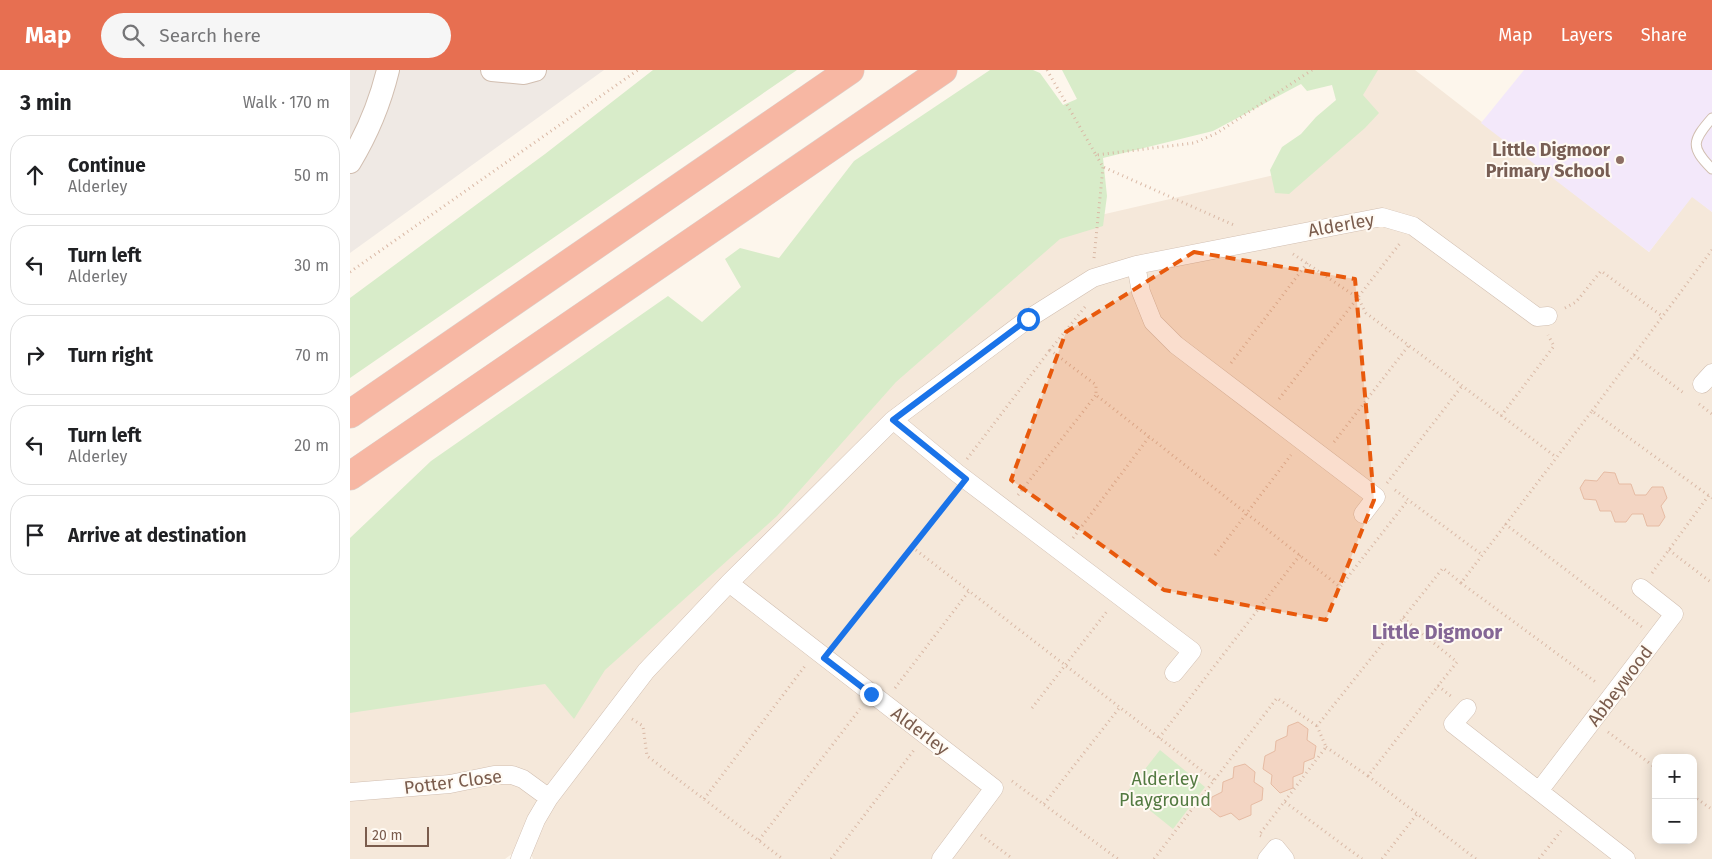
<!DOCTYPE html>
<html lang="en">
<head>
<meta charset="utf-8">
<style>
  body { margin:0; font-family:"Fira Sans",sans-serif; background:#f6f6f6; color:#202124 }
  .controls { position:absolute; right:15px; bottom:15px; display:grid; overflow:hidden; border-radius:10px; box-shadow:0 2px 12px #0003 }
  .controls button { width:45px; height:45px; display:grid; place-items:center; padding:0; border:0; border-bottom:1px solid #e0e0e0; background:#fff; color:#202124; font:25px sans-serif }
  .scale { position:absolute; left:15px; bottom:12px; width:64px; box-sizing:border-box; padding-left:5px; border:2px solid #7a5c4d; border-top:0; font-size:14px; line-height:18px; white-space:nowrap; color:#7a5c4d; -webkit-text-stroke:4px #fffaf3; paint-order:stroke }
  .stop { position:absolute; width:15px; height:15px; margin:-11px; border:4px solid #1a73e8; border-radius:50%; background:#fff }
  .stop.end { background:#1a73e8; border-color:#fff; box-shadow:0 1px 5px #0008 }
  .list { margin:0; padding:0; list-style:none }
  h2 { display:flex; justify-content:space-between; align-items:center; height:65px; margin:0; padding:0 20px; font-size:21px }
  h2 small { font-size:16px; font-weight:400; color:#757577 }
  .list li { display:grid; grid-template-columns:32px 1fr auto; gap:15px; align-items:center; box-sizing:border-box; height:80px; margin:0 10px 10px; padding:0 10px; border:1px solid #e0e0e0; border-radius:20px }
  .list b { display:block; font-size:19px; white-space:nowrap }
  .list p { margin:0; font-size:16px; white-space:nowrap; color:#757577 }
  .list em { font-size:16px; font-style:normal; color:#757577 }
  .icon { flex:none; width:28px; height:28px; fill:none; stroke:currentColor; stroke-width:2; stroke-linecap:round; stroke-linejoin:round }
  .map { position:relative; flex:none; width:1362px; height:789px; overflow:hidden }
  header { display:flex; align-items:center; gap:30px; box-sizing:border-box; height:70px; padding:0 25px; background:#e76f51; color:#fff }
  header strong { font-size:24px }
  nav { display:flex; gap:28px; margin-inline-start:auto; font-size:18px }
  .search { width:350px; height:45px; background:#f6f6f6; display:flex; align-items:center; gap:12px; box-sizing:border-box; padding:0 18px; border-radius:28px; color:#757577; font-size:19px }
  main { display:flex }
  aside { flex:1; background:#fff }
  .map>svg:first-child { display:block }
</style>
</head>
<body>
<header>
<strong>Map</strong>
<div class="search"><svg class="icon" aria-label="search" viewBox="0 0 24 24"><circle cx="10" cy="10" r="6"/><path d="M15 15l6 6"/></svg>Search here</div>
<nav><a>Map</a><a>Layers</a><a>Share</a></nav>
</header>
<main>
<aside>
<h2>3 min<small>Walk · 170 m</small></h2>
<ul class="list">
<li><svg class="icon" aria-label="ahead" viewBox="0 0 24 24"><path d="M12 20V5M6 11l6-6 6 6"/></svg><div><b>Continue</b><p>Alderley</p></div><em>50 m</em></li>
<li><svg class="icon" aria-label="left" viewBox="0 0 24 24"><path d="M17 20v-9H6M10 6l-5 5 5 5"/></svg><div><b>Turn left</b><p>Alderley</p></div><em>30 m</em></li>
<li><svg class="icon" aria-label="right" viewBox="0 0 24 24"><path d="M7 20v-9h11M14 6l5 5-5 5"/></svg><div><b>Turn right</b></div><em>70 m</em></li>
<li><svg class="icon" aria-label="left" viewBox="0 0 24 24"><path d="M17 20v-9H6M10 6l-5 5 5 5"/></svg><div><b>Turn left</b><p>Alderley</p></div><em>20 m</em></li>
<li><svg class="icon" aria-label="arrive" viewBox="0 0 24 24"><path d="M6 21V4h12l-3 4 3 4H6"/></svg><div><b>Arrive at destination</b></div></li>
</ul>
</aside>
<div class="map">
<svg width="1362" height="789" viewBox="0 0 1362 789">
  <rect width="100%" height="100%" fill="#fdf6ec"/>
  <path fill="#f5e8da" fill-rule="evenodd" d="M1018,0H1065L1299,182L1342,126L1362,142V789H183L177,773L155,789H0V629L703,156L937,102ZM1306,688H1343V770H1306Z"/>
  <path fill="#efe9e4" d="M0,0H254L0,183Z"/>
  <path fill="#f3e8fa" d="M1174,0H1362V142L1342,127L1299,182L1131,53Z"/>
  <path fill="#d8ecc9" d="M303,0H447L0,308V228L195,84Z
    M640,0H683L690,3L713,35L727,29L712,0H1028L1013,25L1029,43L1015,58L939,124L925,123L920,100L932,77L951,64L966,47L986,30L982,15L957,21L951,14L863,61L753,88L757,126L753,156L710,169L546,312L427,446L255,600L224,649L195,614L0,643V468L81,391L318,226L352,252L391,217L375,189L390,178L429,188L504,91Z
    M810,680L855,717L823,759L777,722Z"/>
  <path fill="#f3d5c3" stroke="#e6bba3" d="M1254,402L1265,403L1269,414H1281L1285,425H1296L1302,417H1313L1317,428L1311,436L1315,447L1309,456H1297L1293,444H1282L1276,452H1265L1261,441H1250L1246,430L1234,429L1230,418L1235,410L1247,411Z
    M948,652L958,659L957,670L966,676L964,688L954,692L953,703L943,707V718L930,723L921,714L922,705L913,699L915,686L925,681L926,671L937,666L938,656Z
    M895,694L905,702L904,712L913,718L912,730L901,735V745L889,750L881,743L870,747L860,739L862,727L872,722L873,712L883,708L884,697Z"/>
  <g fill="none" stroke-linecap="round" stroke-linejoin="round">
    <g stroke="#d1beb0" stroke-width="11">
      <path id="service" d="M1362,48C1342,71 1340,77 1362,99"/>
    </g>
    <g stroke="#d1beb0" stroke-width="19">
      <path id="minor" d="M786,195L791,222L803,252L826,275L1026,427L1013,444
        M1352,314L1362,303
        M543,350L607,403L842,581L824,603
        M379,513L644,718L591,789
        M1117,638L1103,654L1276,789
        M1189,721L1324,544L1291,518
        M0,722L100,714L144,705H162L173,709L199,728
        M170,789L186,750L199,728L296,601L379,513L543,350L678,249L743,208L786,195L1032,147L1063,156L1187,247L1198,246
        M917,789L926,778L935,789"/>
    </g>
    <g stroke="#d1beb0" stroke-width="24">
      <path id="tertiary" d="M142,0L174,3L185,0
        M0,92C17,64 30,33 38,0"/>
    </g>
    <g stroke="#dad1cd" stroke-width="29">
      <path id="motorway" d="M0,344L500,0
        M0,406L593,0"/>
    </g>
    <path stroke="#d9b8a5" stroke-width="3" stroke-dasharray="1 4" stroke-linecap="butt" d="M697,0L746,85L844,73L867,63L962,0
      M746,85L753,97L886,156
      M943,184L1008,228L1016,243L1206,387
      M744,188L753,97
      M0,202L288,0
      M735,237L700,280L746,315V325L990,517L1058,430
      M1215,238L1226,232L1251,201L1312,246
      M1284,285L1335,324
      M881,293L958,192
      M929,329L1051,172
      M1349,334L1362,344
      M1242,341L1362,180
      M1151,346L1204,276L1198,265
      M984,372L1059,275
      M617,389L700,280
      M1037,413L1112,316
      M1045,420L1131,484
      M668,425L746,325
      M1155,454L1292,557
      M723,468L799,367
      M562,477L864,710
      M1319,480L1362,513
      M865,485L941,385
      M1302,503L1359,425
      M1111,513L1247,613
      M1053,548L1107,592L1088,616
      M486,573L605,423
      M545,618L619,521
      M682,638L758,540
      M282,649L293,656L297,686L433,789
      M1258,662L1306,698
      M809,668L950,485
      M976,677L1018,706L1088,616L1102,627
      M1018,706L1126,789
      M662,711L768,789
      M1343,726L1360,738
      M354,729L455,596
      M935,732L1012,789
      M694,734L770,637
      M631,765L663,789
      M911,766L909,765L976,677L967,656L1093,498L1111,513L1242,341L1362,428
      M409,770L510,639
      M481,789L564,680
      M804,789L927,628L967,656
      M1032,789L1067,744
      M1189,789L1211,761"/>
    <use href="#service" stroke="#fff" stroke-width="9"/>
    <use href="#minor" stroke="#fff" stroke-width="18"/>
    <use href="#tertiary" stroke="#fff" stroke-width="22"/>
    <use href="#motorway" stroke="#f7b7a3" stroke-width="28"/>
  </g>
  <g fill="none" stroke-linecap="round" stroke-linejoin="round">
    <path stroke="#1a73e8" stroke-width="6" d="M521,624L474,588L616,409L543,350L678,249"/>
  </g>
  <path fill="#e8590c" fill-opacity="0.2" stroke="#e8590c" stroke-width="4" stroke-dasharray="10 6" stroke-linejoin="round" d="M844,182L1005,209L1024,430L976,550L814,520L661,410L716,262Z"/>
  <circle fill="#8d6e63" stroke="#fffaf3" stroke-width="2" cx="1270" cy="90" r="5"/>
  <g text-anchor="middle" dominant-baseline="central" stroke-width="4" stroke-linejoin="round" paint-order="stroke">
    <g font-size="18" font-weight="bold" fill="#785e54" stroke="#fffaf3" text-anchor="end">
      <text x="1260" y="80">Little Digmoor<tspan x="1260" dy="21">Primary School</tspan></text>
    </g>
    <g font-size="18" fill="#7a5c4d" stroke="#fffaf3">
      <text transform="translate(991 155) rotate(-10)">Alderley</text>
      <text transform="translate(1270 616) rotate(-53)">Abbeywood</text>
      <text transform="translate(570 661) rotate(37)">Alderley</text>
      <text transform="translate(103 712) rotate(-7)">Potter Close</text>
    </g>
    <g font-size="18" fill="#537a41" stroke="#fffaf3">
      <text x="815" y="709">Alderley<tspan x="815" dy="21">Playground</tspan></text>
    </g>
    <g font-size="20" font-weight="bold" fill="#846695" stroke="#fffaf3">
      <text x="1087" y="562">Little Digmoor</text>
    </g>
  </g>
</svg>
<div class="controls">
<button>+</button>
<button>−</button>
</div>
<div class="scale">20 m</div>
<div class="stop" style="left:678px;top:249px"></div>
<div class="stop end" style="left:521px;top:624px"></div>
</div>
</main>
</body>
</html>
